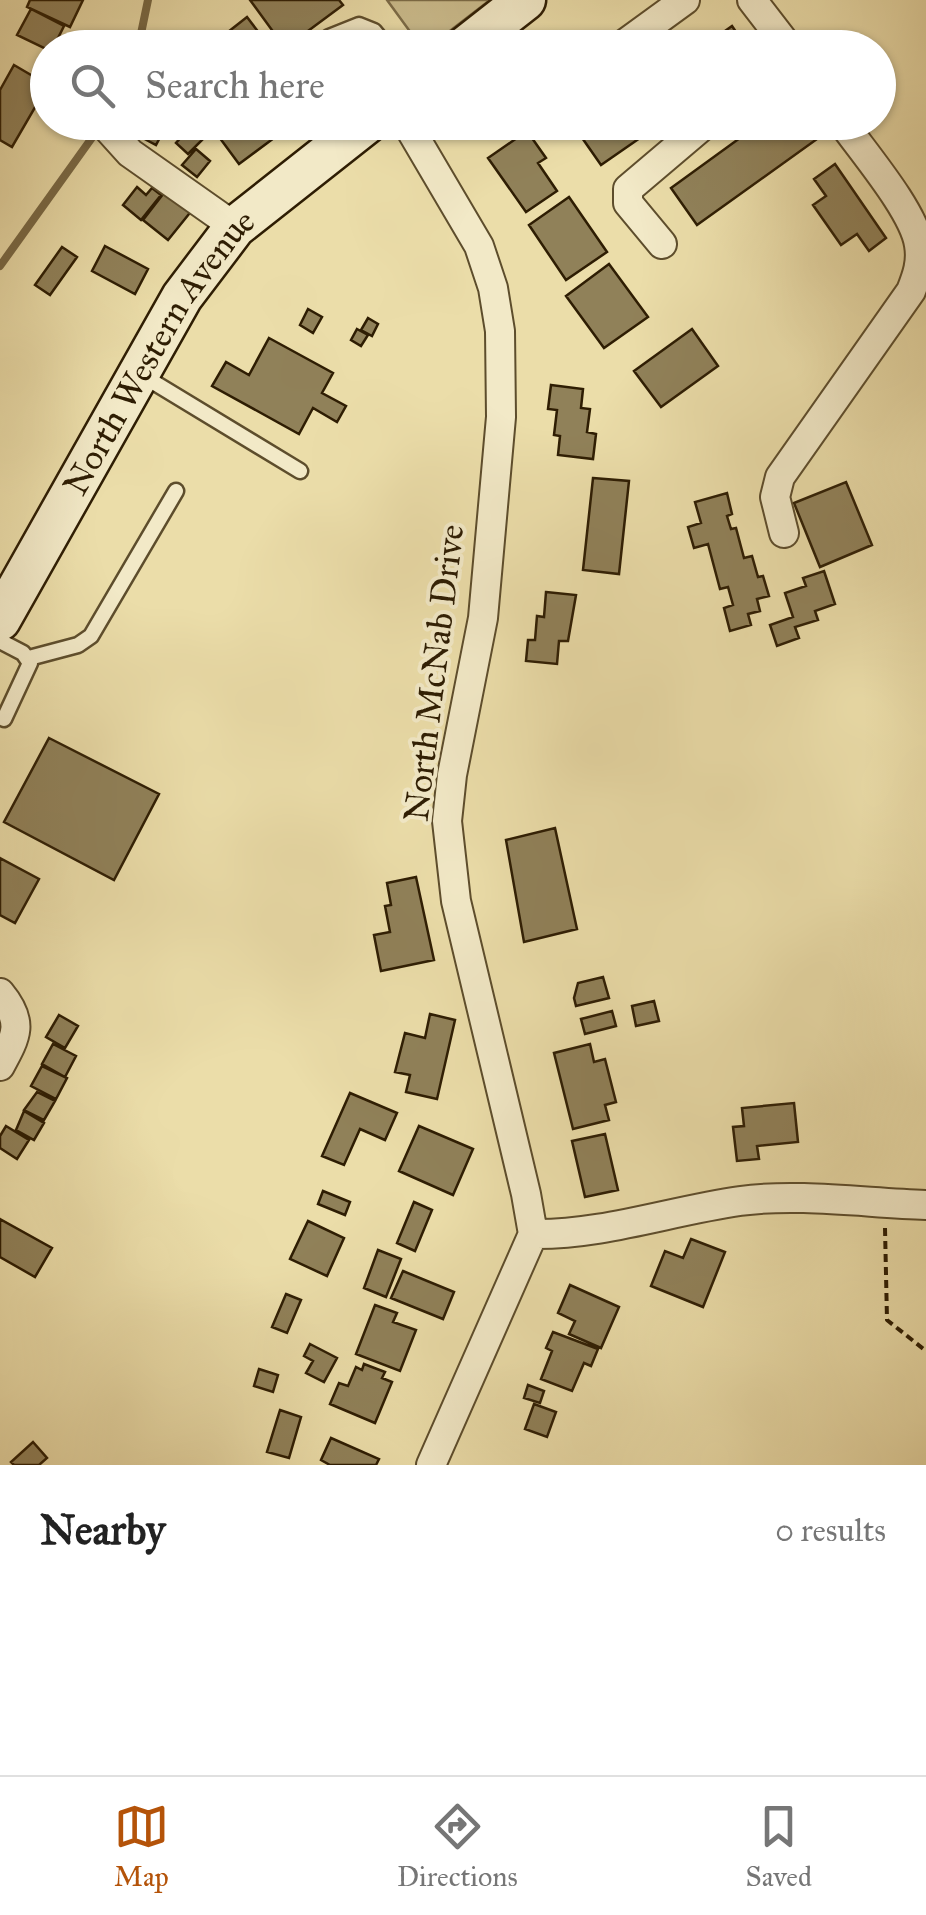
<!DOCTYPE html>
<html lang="en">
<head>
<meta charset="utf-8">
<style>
  body { margin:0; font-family:"IM FELL Great Primer",serif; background:#f6f6f6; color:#222 }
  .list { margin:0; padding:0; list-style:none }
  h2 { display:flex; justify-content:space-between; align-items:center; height:130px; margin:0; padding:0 40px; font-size:42px }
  h2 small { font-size:32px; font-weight:400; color:#767676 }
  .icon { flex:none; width:55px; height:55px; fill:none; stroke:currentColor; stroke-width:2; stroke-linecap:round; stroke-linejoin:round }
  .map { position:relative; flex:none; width:926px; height:1465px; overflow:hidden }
  .search { position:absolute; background:#fff; box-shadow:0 2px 8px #0004; left:30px; right:30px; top:30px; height:110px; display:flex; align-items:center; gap:25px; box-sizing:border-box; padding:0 35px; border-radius:55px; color:#767676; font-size:38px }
  .sheet { height:310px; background:#fff }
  nav { display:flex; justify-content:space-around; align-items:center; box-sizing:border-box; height:140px; border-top:2px solid #e0e0e0; background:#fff; font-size:28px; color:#767676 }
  nav a { display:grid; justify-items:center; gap:5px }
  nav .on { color:#b45309 }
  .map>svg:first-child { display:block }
</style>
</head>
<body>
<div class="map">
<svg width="926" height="1465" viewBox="0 0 926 1465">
  <rect width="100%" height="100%" fill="#ebdda9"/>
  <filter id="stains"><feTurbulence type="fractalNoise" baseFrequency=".002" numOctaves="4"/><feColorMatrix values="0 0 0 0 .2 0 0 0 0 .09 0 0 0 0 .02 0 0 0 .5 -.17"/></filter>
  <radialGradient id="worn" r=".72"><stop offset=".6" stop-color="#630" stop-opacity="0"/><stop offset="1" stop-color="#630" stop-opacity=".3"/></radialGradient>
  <path fill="#cbbc8d" stroke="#7c6c48" stroke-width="2.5" d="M387,0H490L429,47L422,48Z"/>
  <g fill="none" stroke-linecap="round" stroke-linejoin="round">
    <path stroke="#796945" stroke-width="8" d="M138,48L148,0
      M0,266L99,128"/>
  </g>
  <path fill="#908159" stroke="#2e1d03" stroke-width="2.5" d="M30,0H83L70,27L27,7Z
    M250,0H339L343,5L285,48Z
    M31,9L64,26L53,48L48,50L17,35Z
    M247,17L266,42L258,48H241L228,32Z
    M732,26L747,48H701Z
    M14,65L48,85L12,147L0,140V90Z
    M148,122H168L156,145L141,137Z
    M208,122H269L278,135L239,164Z
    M593,122H663L601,165L578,132Z
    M762,122H805L817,139L697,225L671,188Z
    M192,125L205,137L188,154L176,143Z
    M527,131L546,158L538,163L557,191L526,212L488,158Z
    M196,149L210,161L197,177L182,165Z
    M835,164L886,238L869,251L857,234L841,245L813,205L826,196L814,179Z
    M137,187L146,195L152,188L161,195L141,220L123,205Z
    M167,189L193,209L168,240L143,220Z
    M569,197L607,252L566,280L529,225Z
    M105,246L148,269L135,294L92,271Z
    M62,247L77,257L50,295L35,285Z
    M609,264L648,317L604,348L566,296Z
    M308,309L322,317L313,333L300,325Z
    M368,318L378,324L372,336L361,330Z
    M357,329L368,335L361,346L351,340Z
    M692,329L718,366L661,407L634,371Z
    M269,338L333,373L322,393L346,406L337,422L313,408L299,434L212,386L226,362L249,375Z
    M551,385L583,389L581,408L590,409L587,432L596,434L593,459L558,455L560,436L554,435L557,410L548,409Z
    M593,478L629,481L619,574L583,570Z
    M846,482L872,545L820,567L794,503Z
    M727,493L732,514L727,516L731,529L736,528L744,558L752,556L758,577L763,576L769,596L757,599L760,611L748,614L751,625L730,631L724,608L733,605L728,587L720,589L708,544L694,548L688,527L701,523L695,502Z
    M824,571L835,604L815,611L818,620L795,627L799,638L777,646L770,625L793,617L785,593L806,586L803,578Z
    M546,592L576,595L568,641H559L557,664L526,661L528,640H535L537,616L544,617Z
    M49,738L159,794L114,880L4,822Z
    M555,828L577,929L524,942L506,840Z
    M0,858L39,879L15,923L0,915Z
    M416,877L434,960L381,971L374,935L390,932L385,906L391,905L387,883Z
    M603,977L609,998L576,1006L574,998L578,983Z
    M654,1001L659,1021L636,1026L632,1006Z
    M612,1011L616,1026L585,1034L581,1019Z
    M430,1014L455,1020L437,1099L406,1092L410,1075L395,1072L405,1033L425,1038Z
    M59,1015L78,1026L65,1048L46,1037Z
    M53,1044L76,1056L65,1077L42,1064Z
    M590,1044L594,1062L605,1059L616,1102L605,1105L609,1120L573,1129L554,1053Z
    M42,1066L67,1078L56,1099L31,1086Z
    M37,1092L55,1101L44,1120L24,1110Z
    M350,1093L397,1113L385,1140L360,1129L344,1165L322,1156Z
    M794,1103L798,1142L757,1146L759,1159L737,1161L733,1127L744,1126L742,1108Z
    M24,1111L44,1123L34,1140L16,1130Z
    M6,1126L29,1140L17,1159L0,1148V1136Z
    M419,1126L473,1149L453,1195L399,1171Z
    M605,1134L618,1190L585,1197L572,1141Z
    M323,1191L350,1202L345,1215L318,1204Z
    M414,1202L432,1210L415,1251L397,1243Z
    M0,1219L52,1248L35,1277L0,1257Z
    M308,1221L344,1238L327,1276L290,1259Z
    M691,1239L725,1252L703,1307L651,1286L665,1251L683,1258Z
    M378,1250L401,1259L386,1297L364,1288Z
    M403,1271L454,1292L443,1319L391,1298Z
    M570,1285L619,1307L601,1348L569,1334L575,1321L558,1313Z
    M286,1294L301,1300L287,1333L272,1327Z
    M375,1305L397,1313L393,1322L416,1330L400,1371L356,1354Z
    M553,1332L598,1349L591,1366L584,1363L572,1391L541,1379L552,1351L546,1348Z
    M310,1344L337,1358L324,1382L306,1373L313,1361L304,1356Z
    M364,1364L385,1372L382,1378L392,1382L375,1423L330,1404L339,1383L348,1386L356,1367L362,1370Z
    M259,1369L278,1375L273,1392L254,1386Z
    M528,1385L544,1391L540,1403L524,1398Z
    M534,1404L556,1412L547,1437L525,1429Z
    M280,1410L301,1417L289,1458L267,1452Z
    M331,1438L379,1459L376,1465H330L321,1460Z
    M33,1442L47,1458L39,1465H14L11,1462Z"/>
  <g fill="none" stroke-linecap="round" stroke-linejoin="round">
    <g stroke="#5d4d2c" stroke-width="19">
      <path id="lane" d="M319,48L329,37L359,25L374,31L388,48
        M140,374L300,471
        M0,641L23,653L30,663L4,719
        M29,658L78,645L91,636L176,491"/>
    </g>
    <g stroke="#5d4d2c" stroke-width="32">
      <path id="street" d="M752,0L789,48
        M619,48L685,0
        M102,122L130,153L235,227
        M406,122L479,246L493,288L500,331L501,417L483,618L452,775L447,821L456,901L526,1194L533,1234L431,1465
        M662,244L628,203V189L707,122
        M784,533L775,497L780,477L911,291C917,276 922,262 919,245C914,211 863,152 842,122
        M0,993C24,1022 17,1035 0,1066
        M533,1234C603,1235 670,1211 740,1201C798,1193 866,1203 926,1205"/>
    </g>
    <g stroke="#2e1d03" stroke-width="45">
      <g id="secondary">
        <path d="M464,48L525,0"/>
        <path id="s1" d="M0,620L182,297L235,227L368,122"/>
      </g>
    </g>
    <path stroke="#2e1d03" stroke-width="4" stroke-dasharray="8 5" stroke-linecap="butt" d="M885,1228L887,1320L926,1351"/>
    <use href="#lane" stroke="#f2e9c7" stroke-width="14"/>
    <use href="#street" stroke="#f2e9c7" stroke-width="28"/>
    <use href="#secondary" stroke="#f2e9c7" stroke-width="40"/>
  </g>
  <g text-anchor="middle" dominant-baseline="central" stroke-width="8" stroke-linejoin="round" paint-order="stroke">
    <g font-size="35" fill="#2e1d03" stroke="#f2e9c7">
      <text stroke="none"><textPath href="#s1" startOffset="312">North Western Avenue</textPath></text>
      <text transform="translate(434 673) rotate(-83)">North McNab Drive</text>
    </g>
  </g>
  <rect width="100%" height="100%" filter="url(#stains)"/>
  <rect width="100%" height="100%" fill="url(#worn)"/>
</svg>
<div class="search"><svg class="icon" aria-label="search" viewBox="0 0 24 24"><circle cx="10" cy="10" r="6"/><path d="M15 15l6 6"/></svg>Search here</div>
</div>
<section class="sheet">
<h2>Nearby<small>0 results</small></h2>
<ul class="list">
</ul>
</section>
<nav>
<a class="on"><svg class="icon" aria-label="map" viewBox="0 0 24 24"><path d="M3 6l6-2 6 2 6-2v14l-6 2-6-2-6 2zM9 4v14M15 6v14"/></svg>Map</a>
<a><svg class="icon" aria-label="directions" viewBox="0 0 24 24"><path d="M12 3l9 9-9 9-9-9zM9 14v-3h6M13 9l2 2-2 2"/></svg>Directions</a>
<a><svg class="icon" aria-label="saved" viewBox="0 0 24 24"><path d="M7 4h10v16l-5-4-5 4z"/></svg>Saved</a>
</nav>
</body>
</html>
